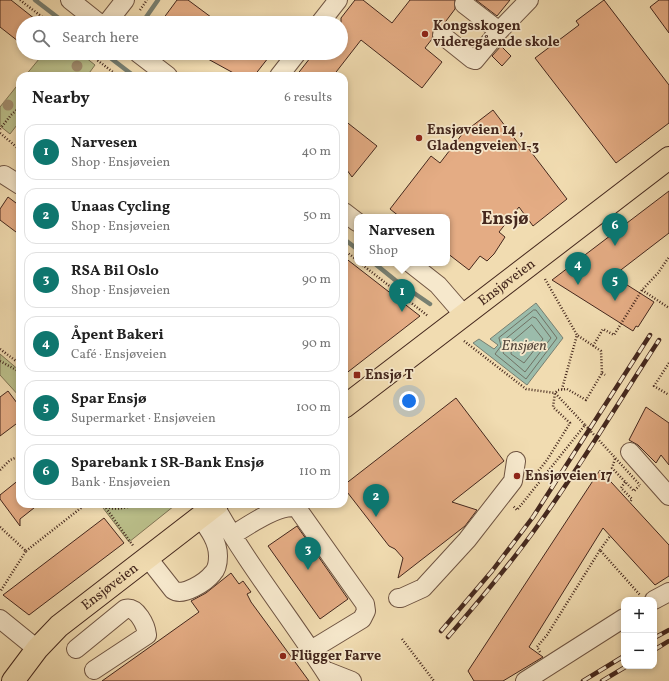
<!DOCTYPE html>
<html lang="en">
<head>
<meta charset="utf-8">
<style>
  body { margin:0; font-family:Vollkorn,serif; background:#f2f2f2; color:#222 }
  .controls { position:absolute; right:12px; bottom:12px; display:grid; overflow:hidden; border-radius:8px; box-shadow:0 2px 6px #0003 }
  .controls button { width:36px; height:36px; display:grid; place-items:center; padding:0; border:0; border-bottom:1px solid #e0e0e0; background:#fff; color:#222; font:20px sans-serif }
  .you { position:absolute; left:409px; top:401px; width:14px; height:14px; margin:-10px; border:3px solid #fff; border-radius:50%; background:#1a73e8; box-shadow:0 0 0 6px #1a73e833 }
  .badge { display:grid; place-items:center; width:26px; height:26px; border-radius:50%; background:#0f766e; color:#fff; font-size:13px; font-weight:700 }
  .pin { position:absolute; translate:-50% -33px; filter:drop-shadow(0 1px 2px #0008) }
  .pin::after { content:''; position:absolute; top:21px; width:14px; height:12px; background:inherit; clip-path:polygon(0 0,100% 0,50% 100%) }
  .popup { position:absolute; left:354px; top:214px; width:96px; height:52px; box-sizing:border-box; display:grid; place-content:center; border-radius:8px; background:#fff; filter:drop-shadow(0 1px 3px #0005); font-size:13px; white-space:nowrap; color:#767676 }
  .popup b { font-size:15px; color:#222 }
  .popup::after { content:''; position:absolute; left:50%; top:100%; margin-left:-8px; border:8px solid transparent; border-top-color:#fff }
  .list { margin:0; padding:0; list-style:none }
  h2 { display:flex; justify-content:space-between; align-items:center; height:52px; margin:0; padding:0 16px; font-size:17px }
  h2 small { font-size:13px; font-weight:400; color:#767676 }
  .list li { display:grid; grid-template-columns:26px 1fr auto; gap:12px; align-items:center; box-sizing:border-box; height:56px; margin:0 8px 8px; padding:0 8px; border:1px solid #e0e0e0; border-radius:12px }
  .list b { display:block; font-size:15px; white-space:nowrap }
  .list p { margin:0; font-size:13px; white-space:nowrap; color:#767676 }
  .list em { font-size:13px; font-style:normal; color:#767676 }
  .icon { flex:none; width:22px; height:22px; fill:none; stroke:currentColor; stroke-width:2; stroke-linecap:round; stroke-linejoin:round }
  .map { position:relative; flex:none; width:669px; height:681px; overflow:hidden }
  .search { position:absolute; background:#fff; box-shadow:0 2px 6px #0003; left:16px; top:16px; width:332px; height:44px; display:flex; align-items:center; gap:10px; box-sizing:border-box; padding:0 14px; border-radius:22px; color:#767676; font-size:15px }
  .panel { position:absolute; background:#fff; box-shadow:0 2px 6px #0003; left:16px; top:72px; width:332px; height:436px; border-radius:12px }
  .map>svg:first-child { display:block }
</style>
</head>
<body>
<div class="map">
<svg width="669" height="681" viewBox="0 0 669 681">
  <rect width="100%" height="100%" fill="#f1dcb1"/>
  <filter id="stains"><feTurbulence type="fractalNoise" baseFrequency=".005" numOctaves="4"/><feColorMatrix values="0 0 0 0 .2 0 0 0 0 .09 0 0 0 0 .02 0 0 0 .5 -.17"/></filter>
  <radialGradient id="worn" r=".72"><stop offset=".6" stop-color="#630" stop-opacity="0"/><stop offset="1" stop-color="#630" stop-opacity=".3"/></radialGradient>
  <path fill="#bbc08b" stroke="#807454" d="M44,53H80L95,65L87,76H25Z
    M20,82V121L10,134L0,126V107Z
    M0,354L20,371V397L0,375Z
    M100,504H171L174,506L129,542Z"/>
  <path fill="#9bbcab" stroke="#788072" d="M536,303L563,338L527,385L473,343L479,339L494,349L498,345L490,339Z"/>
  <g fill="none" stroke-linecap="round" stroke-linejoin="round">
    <path stroke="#707264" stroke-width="1" d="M534,310H536L557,338L526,379L495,354L501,346L499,338Z
      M533,317L536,318L551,338L525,372L503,353L506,347V339Z
      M532,325L543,339L524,363L511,354L512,342Z"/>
    <path stroke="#788072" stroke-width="4.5" d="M35,0L65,23
      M142,23L158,0
      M104,53L134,76
      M344,239L357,249
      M374,263L395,280L430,304"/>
  </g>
  <path fill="#e4ac84" stroke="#44271d" d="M0,0H11L40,23H23V45L0,27Z
    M177,0H188L219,23H160Z
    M355,0H363L392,23L410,0H455V9L443,25L434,29L432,39L425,48L442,62L422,88L361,40L333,76H296L314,53H341V18Z
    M476,0H510L497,16Z
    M604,0L669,85V123L616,163L535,58L579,25L576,21Z
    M659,0H669V33L650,7Z
    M501,46L511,56L502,66L492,56Z
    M197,53H272L254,76H239Z
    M493,110L521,147L525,144L567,199L533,226L519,207L499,232L505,237L494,254L487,261L480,256L469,270L447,253V217H400L390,209L431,156L440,163L463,133Z
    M344,120L377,146L352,177L344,166Z
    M669,191V233L613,276L654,302L638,327L636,326L633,331L552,280Z
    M8,197L20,206V235L0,220V209Z
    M344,257L420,316L344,375Z
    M8,391L20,407V421L0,436V397Z
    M456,398L504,461L452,502L477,510L465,526L398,578L403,558L395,549L389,546L344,488V485Z
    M646,407L669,423V465L661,455L656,463L638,445L629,440Z
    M600,470L669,545V576L655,585L603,528L529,647L543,657L503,681H474L468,671Z
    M20,479V504H39L20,519V526L0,499V495Z
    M104,518L124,543L29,615L3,595Z
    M297,526L348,599L320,619L268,546Z
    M231,573L239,584L243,581L251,592L247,594L251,602L309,681H102L199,612L191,601L206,593Z"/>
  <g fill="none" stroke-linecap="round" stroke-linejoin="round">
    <g stroke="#6f5442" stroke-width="20">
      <path id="minor" d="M70,0L99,23
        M464,4L499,31
        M107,23L125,0
        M320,23L338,0
        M442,35L472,59L475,60L499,31L529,0
        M138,53L168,76
        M279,76L297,53
        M4,175L20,185
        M344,212L357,222
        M410,263L438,285L464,315
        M630,452L669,496
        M215,506C249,567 294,622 331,681
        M233,535C247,526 280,503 297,508L365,604L366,611L362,619L311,650
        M147,557L173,590C183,597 206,582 213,573C217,569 218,562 218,556C218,541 208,528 200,517
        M398,598H401L423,588L467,540L513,481L516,461
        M654,600L669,592
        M0,619L37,649
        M76,649L125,609C137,606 146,625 147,635L94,670
        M324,670L352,681
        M525,681L624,618"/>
    </g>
    <g stroke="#44271d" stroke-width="24">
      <g id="major">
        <path id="s1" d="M344,407L669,158"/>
        <path id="s2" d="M13,681L37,649L59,626L217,504"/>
      </g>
    </g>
    <path stroke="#44271d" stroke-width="2.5" stroke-dasharray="1 2" stroke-linecap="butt" d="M20,0L50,23
      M140,10L147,0
      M88,53L118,76
      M0,129L11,115L20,107
      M0,133L20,150
      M344,250L357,260
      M360,263L428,316
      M545,279L577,335L562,389
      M642,290L669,308
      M464,341L526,389L555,393L585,425L517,510L513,506
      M593,346L603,329L614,335L642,290L658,273L669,257
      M0,349L20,364
      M0,361L20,372
      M669,363L654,386L669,395
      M602,373L605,375
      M615,459L612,468L634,491L639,486
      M0,470L10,460L20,456
      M531,480L547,460L570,423L553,407L555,393L558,390L567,389L586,400L602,373L601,351L577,335
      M625,482L621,488L632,499L630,502
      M101,504C111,512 126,508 138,504
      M106,508L134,547
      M0,527L26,551L0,592
      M600,550L610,536
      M26,551L86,504
      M402,639L434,681
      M540,652L537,647L547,635L600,550L640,595"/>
    <use href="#minor" stroke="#f6e8cc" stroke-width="18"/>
    <use href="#major" stroke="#f1dcb1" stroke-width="22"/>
    <g stroke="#44271d" stroke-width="4.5">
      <path id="rail" d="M441,631L492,571L533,517L650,335
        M448,637C481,599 513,561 541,521C583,462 620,400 659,340
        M654,638L669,630
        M654,650L669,641
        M583,681L624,656
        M602,681L627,666"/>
    </g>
    <use href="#rail" stroke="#f6e8cc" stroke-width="3" stroke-dasharray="9" stroke-linecap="butt"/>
    <path stroke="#44271d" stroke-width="2.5" stroke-dasharray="1 2" stroke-linecap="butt" d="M585,425L640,485"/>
  </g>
  <g fill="#a28d6e">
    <circle cx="77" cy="66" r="5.5"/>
    <circle cx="8" cy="105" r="5.5"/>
  </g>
  <g fill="#8f2418" stroke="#f6e8cc" stroke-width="1.5">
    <circle cx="425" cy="34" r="4"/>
    <circle cx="419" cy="138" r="4"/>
    <rect x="353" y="371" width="8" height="8" rx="2"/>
    <circle cx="517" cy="476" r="4"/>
    <circle cx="283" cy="656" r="4"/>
  </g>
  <g text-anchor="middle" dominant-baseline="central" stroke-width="3.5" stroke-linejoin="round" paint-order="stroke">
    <g font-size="14" font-weight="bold" fill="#44271d" stroke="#f6e8cc" text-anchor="start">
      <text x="433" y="26">Kongsskogen<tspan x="433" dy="16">videregående skole</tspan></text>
      <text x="427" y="130">Ensjøveien 14 ,<tspan x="427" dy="16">Gladengveien 1-3</tspan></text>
      <text x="365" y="375">Ensjø T</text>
      <text x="525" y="476">Ensjøveien 17</text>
      <text x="291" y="656">Flügger Farve</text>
    </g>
    <g font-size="14" fill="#44271d" stroke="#f6e8cc">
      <text stroke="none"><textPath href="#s1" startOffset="205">Ensjøveien</textPath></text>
      <text stroke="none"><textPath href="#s2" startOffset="136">Ensjøveien</textPath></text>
    </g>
    <g font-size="15" font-style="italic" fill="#5a4c40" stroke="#f6e8cc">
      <text x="524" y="346">Ensjøen</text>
    </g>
    <g font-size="18" font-weight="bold" fill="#44271d" stroke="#f6e8cc">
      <text x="505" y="219">Ensjø</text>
    </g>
  </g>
  <rect width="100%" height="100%" filter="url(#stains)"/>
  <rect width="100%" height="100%" fill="url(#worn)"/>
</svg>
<div class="controls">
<button>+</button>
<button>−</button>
</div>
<div class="you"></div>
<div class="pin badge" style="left:402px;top:312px">1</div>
<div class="popup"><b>Narvesen</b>Shop</div>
<div class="pin badge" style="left:376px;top:517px">2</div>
<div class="pin badge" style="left:308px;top:570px">3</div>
<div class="pin badge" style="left:578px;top:285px">4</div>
<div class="pin badge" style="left:615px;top:301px">5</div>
<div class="pin badge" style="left:615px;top:246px">6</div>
<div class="search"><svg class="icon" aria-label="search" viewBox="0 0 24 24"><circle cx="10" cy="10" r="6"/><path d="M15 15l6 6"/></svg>Search here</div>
<section class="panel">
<h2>Nearby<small>6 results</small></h2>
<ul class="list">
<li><span class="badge">1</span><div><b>Narvesen</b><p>Shop · Ensjøveien</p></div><em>40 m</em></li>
<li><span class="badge">2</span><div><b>Unaas Cycling</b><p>Shop · Ensjøveien</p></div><em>50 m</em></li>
<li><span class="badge">3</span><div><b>RSA Bil Oslo</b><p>Shop · Ensjøveien</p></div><em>90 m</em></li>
<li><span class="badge">4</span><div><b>Åpent Bakeri</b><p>Café · Ensjøveien</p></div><em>90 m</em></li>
<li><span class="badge">5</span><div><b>Spar Ensjø</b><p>Supermarket · Ensjøveien</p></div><em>100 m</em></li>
<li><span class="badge">6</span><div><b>Sparebank 1 SR-Bank Ensjø</b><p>Bank · Ensjøveien</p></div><em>110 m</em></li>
</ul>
</section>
</div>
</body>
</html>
